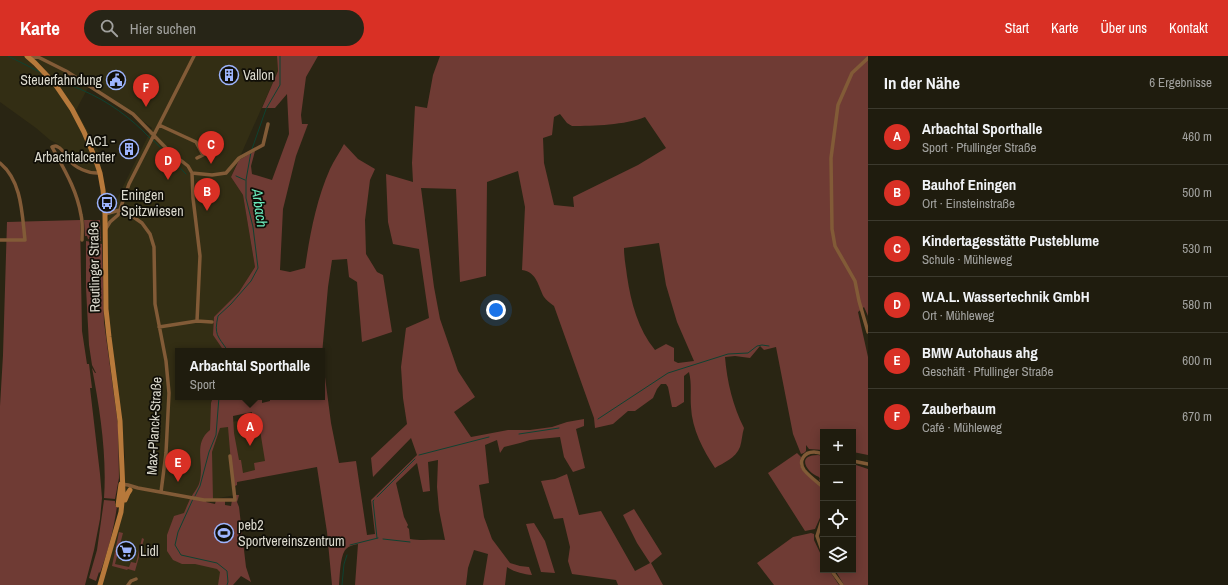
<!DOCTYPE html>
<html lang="de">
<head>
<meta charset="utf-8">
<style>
  body { margin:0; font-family:"Archivo Narrow",sans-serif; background:#272517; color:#f1f3f6 }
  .controls { position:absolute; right:12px; bottom:12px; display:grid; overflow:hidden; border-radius:0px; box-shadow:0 2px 10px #0003 }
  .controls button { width:36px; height:36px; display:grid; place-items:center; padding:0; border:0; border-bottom:1px solid #3c3a2e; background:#1f1c0e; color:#f1f3f6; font:20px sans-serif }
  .you { position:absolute; left:496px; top:254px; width:14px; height:14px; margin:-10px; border:3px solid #fff; border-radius:50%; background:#1a73e8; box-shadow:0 0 0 6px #1a73e833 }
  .badge { display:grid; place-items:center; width:26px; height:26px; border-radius:50%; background:#d93025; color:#fff; font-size:13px; font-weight:700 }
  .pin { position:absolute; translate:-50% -33px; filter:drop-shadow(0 1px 2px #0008) }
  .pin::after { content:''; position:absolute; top:21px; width:14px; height:12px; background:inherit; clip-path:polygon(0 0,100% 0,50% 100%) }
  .popup { position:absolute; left:175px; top:292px; width:150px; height:52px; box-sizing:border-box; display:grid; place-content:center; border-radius:0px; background:#1f1c0e; filter:drop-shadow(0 1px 3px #0005); font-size:13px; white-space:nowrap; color:#a1a19e }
  .popup b { font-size:15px; color:#f1f3f6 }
  .popup::after { content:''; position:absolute; left:50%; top:100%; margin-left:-8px; border:8px solid transparent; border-top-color:#1f1c0e }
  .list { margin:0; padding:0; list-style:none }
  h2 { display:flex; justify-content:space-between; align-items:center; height:52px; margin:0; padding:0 16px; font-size:17px }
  h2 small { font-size:13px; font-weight:400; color:#a1a19e }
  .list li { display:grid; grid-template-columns:26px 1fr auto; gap:12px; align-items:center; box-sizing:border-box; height:56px; padding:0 16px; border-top:1px solid #3c3a2e }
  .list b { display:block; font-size:15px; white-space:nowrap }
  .list p { margin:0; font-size:13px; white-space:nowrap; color:#a1a19e }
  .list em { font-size:13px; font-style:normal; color:#a1a19e }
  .icon { flex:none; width:22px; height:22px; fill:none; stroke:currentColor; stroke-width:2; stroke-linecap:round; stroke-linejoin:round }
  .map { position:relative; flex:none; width:868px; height:529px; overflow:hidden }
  header { display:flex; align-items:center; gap:24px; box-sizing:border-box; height:56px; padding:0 20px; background:#d93025; color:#fff }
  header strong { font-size:19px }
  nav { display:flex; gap:22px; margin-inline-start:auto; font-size:14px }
  .search { width:280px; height:36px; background:#272517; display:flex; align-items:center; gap:10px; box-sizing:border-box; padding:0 14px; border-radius:22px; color:#a1a19e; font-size:15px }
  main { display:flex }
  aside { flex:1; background:#1f1c0e }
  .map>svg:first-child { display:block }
</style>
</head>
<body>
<header>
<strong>Karte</strong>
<div class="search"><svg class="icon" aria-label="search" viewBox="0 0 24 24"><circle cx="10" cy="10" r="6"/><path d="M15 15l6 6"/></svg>Hier suchen</div>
<nav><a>Start</a><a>Karte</a><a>Über uns</a><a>Kontakt</a></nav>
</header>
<main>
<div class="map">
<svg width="868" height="529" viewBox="0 0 868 529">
  <rect width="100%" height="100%" fill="#292513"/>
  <path fill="#332e14" d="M0,0H277L278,15L231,121L243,139L255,211L239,236L226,295H178V341H222L217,369L271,358L279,414L235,424L236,439L194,446L222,512L221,529H101L112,495L123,432L125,400L122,369L109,279L107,163L152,72L119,48L89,30L76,54L99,96L102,119L86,113L74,107L58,88L50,84L36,72L0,46Z"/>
  <path fill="#6f3b34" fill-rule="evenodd" d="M277,0H318L306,21L301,59L302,68H308L296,100L283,153L280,214L290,216L305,212C310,178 316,145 330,113C334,104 340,96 344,88L358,103L375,113L370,124L365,164L366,198L377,216L383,219L392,276L362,286L357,226L349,221L347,203L332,204L328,231L322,298L331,367L339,407L356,405L367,479L375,478L371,444L417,399L411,382L373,421L371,402L407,368L403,342L401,311L406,272L429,262L419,193L393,188L388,166L386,118L413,126L412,107L415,50L427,52L433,19L440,0H868V260L864,251L858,256L868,301V399L853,396V376H823V394L809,393L806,389V395L804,397L801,398L793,378L776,291L764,294L760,290L750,302L735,300L725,301C727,326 733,350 744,372C742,378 742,385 740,391C736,402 723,407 715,412C703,394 692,373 691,351C690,339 692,328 689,316L684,320V346L676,351H672L668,331L666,328H661L657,333L653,342L635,355H628L613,368L595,372L594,362L554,250C550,247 546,244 544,241C538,230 537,216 522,214L525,151L518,115L487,126L486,220L460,226L456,133L421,132L434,231L440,263L458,315L475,341L454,356L471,381L508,374H530L552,371L567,366L584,363V370L576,373L585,412L573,416L564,401L560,381L530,384L520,387L504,391L500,397L497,384L485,389L489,427L479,429L484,461L492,483L510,507L520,510L529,511L532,519C524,518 514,516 507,511L505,529H483L488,498L474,494L468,512L466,529H355L358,488C353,489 349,490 346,493C340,499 340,520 339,529H332L327,476L317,411L237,426V429L233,431L228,371L220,372L212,396L213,444H207L206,446L215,448L216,444H225V449L231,450L232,444L235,443V439H239L238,443L237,446L239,451L246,511L251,526L241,520L233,529H218L220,516L217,513L195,508H182L173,504L167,495V479L174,460L184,457C186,452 188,448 190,443C194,436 199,431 200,424C204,407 193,387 210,374L211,347L213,341H262V347L270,345V341H322V295H224L213,279L214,261L239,236L255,211L243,139L231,121L239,104L255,95L251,110L252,118L272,124L289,78L287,38L275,52H262L278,15ZM560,58L567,67L572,70C594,70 625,69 645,61L666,92L638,109L573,141L574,151L554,149L544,107L543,82L552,79L554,61ZM659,187L666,229L677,266L694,305L678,307L674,305V292L666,288L655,294C638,273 631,247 627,220C626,211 624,202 624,192ZM252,356L253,374L255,373V375L260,374L265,405L254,407L255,414L243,417L241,404H239L234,377L233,360ZM438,404L437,431L439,454L445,484C433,483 423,485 410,483L409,473L407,471L408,469L404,461L396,427L417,407L423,436L430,435L428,406Z
    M80,164L82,275L87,308H89L92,332H90L100,418L102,442L100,463L94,494L85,529H0V350L3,299L7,166Z
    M84,164H100L101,185L88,183L87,180H85Z
    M86,185L102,188L104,266L118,369L119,422L115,443L104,442C107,399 100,354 92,312L95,317H96L92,309L89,289L86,232Z
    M797,397L801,401L800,409L803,415L823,433V455L815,473L805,475L768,417Z
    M818,399L823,400V429L819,424L820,423L819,421C806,416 796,399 818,399Z
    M853,408L868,413V529H844L835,514H853Z
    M567,418L579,459L601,455L635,515L650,507L637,487L623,459L634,453L662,498L651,507L663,529H618L616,524L572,518L568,505L570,491L563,462L554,463L541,425L555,423Z
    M104,444L115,445V450H117C114,473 108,495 100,517L99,516L96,525L89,522L97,494Z
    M534,467L545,485L555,517L541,516L526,468Z
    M119,476L123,477L115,508L129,511L131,506L136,507L142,482L144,483L135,515L128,513L127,514L112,510Z
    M811,477L814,478V484L823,503V514H829L839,529H774L757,507L793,481Z"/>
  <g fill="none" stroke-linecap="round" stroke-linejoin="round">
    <path stroke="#0f4231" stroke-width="1" d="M8,0L42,17
      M53,23C63,27 73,30 82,34C108,45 131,62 150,82
      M153,84L186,118
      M252,93L266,53L280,29V0
      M236,120L245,124
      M228,295C217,279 214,279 218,260L231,248L251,225L258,212L253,171L246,142V124L251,96
      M598,363L668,317L728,298L748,297L757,290L762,289L769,290
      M519,378L559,372
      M419,399L489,381
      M195,440L200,430L209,396L216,379L219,341
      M377,441L415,403
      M193,443L178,476L175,489L181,499L217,507L227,515L228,526L227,529
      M374,444L373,445L377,482
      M383,483L410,486
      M350,489L378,482
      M342,529L344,508L347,499"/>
    <path stroke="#825b37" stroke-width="3.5" d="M30,2L38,1L66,15L133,58L169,95L188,110L192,117L193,142L200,200L197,265
      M868,2L852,17L838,49L831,102L832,173L835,190L855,225L859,245L868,276
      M159,69L196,86L203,99L197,102
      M0,107C22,125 22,158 25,184H0
      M192,117L212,119L226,117L239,102L263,89L268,68
      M120,154L132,160L142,167L150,178L154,191L155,248L166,305L169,337L166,397L161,436
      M105,158L120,154
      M105,174L110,166L118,159L129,128L194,0
      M82,184C82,176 83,167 81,159C77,134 64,113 52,91C55,90 55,89 58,91C63,93 65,100 68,103C75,112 89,118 100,117
      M159,271L197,265L212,266
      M823,398C820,397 817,396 814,396C804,396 798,405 804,414C809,420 817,426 823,431
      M853,405L868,408
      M121,428L128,429L138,432L204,444H235L230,400
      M823,461L817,480L823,497
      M831,514L842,529
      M128,529L131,525L136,523"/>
    <path stroke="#b7793b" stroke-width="5" d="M27,0L35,7L55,28L72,53L84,76L95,102L100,117L103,134L105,158L106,253L109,281L120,365L123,436L121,456L115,477L100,529
      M125,444L128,437L130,434
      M118,449L121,428"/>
  </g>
  <defs>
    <g id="building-ring" transform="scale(1)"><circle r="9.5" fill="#100e07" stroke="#9db4fd" stroke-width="1.5"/><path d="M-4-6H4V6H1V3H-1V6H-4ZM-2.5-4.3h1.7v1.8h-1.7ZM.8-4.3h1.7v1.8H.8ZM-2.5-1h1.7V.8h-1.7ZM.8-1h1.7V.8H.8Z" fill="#9db4fd"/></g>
    <g id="civic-ring" transform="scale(1)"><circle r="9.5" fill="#100e07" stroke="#9db4fd" stroke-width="1.5"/><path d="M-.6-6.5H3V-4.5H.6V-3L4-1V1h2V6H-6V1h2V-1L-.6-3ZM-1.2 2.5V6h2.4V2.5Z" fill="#9db4fd"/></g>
    <g id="bus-ring" transform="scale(1)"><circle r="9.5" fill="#100e07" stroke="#9db4fd" stroke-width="1.5"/><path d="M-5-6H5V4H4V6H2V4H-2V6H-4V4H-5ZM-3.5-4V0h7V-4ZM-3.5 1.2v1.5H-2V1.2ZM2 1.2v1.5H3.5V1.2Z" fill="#9db4fd"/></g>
    <g id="stadium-ring" transform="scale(1)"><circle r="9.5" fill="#100e07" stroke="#9db4fd" stroke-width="1.5"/><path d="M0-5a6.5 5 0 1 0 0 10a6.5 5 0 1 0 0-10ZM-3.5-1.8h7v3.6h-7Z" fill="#9db4fd"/></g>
    <g id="supermarket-ring" transform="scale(1)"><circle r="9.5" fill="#100e07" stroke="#9db4fd" stroke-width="1.5"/><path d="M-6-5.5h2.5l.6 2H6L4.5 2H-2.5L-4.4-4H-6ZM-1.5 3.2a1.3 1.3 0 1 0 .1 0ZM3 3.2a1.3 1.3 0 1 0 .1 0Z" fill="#9db4fd"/></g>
  </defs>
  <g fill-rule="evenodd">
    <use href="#building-ring" x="229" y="19"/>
    <use href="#civic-ring" x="116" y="24"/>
    <use href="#building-ring" x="129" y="93"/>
    <use href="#bus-ring" x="107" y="147"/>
    <use href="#stadium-ring" x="224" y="477"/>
    <use href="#supermarket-ring" x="126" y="495"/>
  </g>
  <g text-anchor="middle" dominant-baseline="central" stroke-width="3.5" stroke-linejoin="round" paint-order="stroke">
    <g font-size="14" fill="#dcdace" stroke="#100e07" text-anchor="start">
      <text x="243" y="19">Vallon</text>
      <text x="102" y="24" text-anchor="end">Steuerfahndung</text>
      <text x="115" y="85" text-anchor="end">AC1 -<tspan x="115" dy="16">Arbachtalcenter</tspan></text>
      <text x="121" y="139">Eningen<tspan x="121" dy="16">Spitzwiesen</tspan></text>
      <text x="238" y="469">peb2<tspan x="238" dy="16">Sportvereinszentrum</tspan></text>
      <text x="140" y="495">Lidl</text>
    </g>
    <g font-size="14" fill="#dcdace" stroke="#100e07">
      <text transform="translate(94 211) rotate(-91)">Reutlinger Straße</text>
      <text transform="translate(154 370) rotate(-87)">Max-Planck-Straße</text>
    </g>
    <g font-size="15" font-style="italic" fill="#6ae9bb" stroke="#100e07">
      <text transform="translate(260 152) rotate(82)">Arbach</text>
    </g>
  </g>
</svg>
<div class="controls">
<button>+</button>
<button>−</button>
<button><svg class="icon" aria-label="locate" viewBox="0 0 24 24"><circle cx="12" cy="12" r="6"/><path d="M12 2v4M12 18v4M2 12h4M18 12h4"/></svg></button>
<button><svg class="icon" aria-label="layers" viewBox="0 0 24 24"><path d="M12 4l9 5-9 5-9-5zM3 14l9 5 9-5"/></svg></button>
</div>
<div class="you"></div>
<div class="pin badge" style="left:250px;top:390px">A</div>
<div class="popup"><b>Arbachtal Sporthalle</b>Sport</div>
<div class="pin badge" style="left:207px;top:155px">B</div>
<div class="pin badge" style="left:211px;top:108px">C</div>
<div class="pin badge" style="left:168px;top:124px">D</div>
<div class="pin badge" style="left:178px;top:426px">E</div>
<div class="pin badge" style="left:146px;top:51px">F</div>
</div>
<aside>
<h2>In der Nähe<small>6 Ergebnisse</small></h2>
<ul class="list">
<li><span class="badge">A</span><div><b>Arbachtal Sporthalle</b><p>Sport · Pfullinger Straße</p></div><em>460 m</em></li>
<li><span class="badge">B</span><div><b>Bauhof Eningen</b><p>Ort · Einsteinstraße</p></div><em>500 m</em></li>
<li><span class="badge">C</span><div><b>Kindertagesstätte Pusteblume</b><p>Schule · Mühleweg</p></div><em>530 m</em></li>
<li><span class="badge">D</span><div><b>W.A.L. Wassertechnik GmbH</b><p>Ort · Mühleweg</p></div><em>580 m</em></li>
<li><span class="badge">E</span><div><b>BMW Autohaus ahg</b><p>Geschäft · Pfullinger Straße</p></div><em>600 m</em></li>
<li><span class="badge">F</span><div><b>Zauberbaum</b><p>Café · Mühleweg</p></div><em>670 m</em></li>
</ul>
</aside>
</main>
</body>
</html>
